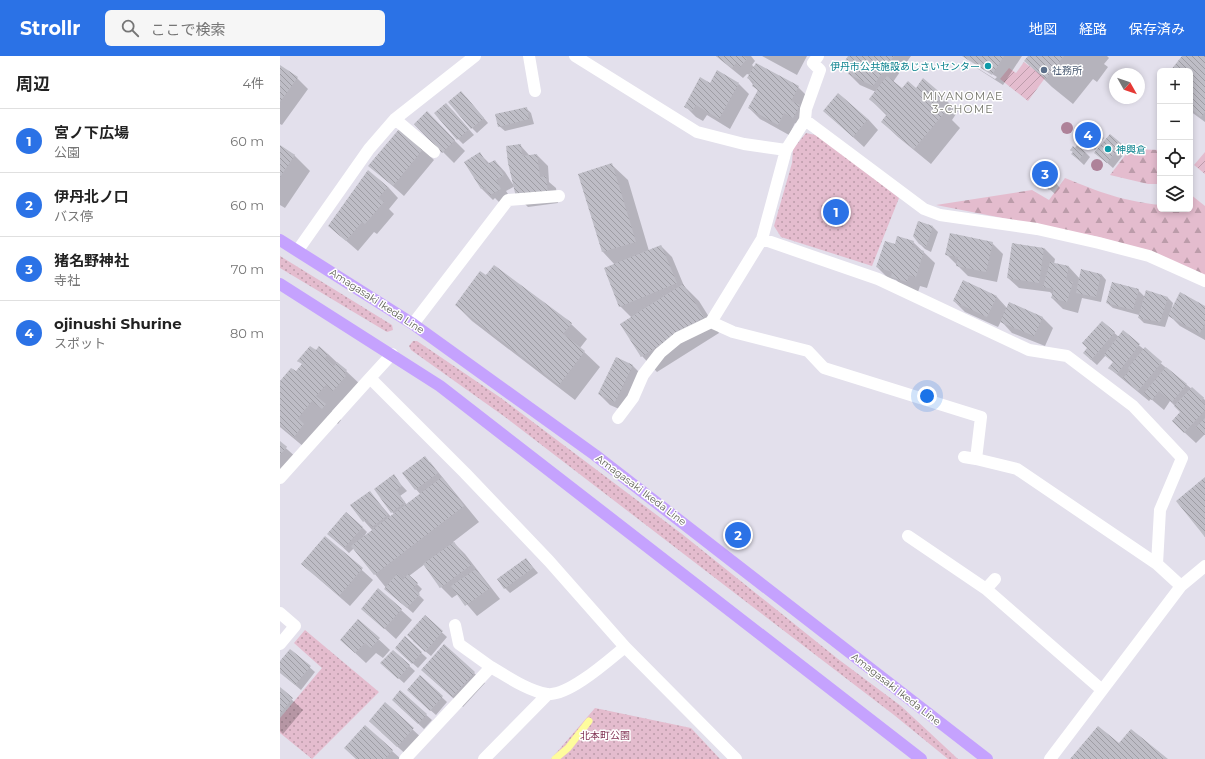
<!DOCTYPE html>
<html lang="ja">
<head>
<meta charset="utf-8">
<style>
  body { margin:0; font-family:Montserrat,"Noto Sans JP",sans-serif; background:#f6f6f6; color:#222 }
  .controls { position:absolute; right:12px; top:12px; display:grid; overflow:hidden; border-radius:6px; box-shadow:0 2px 6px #0003 }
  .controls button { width:36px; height:36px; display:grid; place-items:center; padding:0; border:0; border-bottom:1px solid #e0e0e0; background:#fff; color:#222; font:20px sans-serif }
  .compass { position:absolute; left:829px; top:12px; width:36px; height:36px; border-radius:50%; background:#fff; box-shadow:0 2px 6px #0003; rotate:130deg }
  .you { position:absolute; left:647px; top:340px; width:14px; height:14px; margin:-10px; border:3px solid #fff; border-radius:50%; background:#1a73e8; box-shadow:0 0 0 6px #1a73e833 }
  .badge { display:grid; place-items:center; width:26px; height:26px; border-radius:50%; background:#2b72e6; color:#fff; font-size:13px; font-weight:700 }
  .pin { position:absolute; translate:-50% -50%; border:2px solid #fff; box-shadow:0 1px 4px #0006 }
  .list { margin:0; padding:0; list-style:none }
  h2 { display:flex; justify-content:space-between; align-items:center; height:52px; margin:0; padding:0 16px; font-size:17px }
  h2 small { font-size:13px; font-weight:400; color:#767676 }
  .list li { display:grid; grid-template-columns:26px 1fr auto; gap:12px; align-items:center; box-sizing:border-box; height:64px; padding:0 16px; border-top:1px solid #e0e0e0 }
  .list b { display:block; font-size:15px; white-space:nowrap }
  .list p { margin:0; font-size:13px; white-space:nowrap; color:#767676 }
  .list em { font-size:13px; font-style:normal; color:#767676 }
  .icon { flex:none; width:22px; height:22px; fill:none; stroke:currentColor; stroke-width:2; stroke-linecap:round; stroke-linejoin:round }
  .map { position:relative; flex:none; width:925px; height:703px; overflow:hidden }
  header { display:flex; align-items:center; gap:24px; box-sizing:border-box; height:56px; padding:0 20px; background:#2b72e6; color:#fff }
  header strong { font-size:19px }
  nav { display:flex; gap:22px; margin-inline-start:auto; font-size:14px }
  .search { width:280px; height:36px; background:#f6f6f6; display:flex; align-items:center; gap:10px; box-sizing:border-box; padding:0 14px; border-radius:6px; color:#767676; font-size:15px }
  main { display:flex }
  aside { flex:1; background:#fff }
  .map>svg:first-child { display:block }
</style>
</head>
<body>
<header>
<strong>Strollr</strong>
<div class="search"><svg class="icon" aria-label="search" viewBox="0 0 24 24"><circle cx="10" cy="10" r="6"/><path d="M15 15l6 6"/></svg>ここで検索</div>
<nav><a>地図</a><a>経路</a><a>保存済み</a></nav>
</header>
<main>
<aside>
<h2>周辺<small>4件</small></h2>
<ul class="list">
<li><span class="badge">1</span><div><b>宮ノ下広場</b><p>公園</p></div><em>60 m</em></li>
<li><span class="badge">2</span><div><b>伊丹北ノ口</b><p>バス停</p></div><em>60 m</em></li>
<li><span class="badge">3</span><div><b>猪名野神社</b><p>寺社</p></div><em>70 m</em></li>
<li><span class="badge">4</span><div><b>ojinushi Shurine</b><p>スポット</p></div><em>80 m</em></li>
</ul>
</aside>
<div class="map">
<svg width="925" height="703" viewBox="0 0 925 703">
  <defs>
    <pattern id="grass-dots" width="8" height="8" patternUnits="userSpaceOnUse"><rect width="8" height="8" fill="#e4bcce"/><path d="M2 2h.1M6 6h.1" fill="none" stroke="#bc9caa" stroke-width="1.8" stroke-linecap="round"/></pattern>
    <pattern id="forest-firs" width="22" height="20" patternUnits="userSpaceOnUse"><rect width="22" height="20" fill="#e4bcce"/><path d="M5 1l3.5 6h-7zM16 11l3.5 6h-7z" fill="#bc9caa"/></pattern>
    <pattern id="garden-furrows" width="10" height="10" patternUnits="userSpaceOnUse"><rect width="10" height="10" fill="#e4bcce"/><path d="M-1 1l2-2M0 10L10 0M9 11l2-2" fill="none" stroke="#bc9caa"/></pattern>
    <pattern id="building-back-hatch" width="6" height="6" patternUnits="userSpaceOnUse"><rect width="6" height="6" fill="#bebdc6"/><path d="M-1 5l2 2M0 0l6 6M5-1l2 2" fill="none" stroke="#9e9da4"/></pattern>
  </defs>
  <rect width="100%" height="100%" fill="#e3e0ec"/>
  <path fill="url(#grass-dots)" d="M526,77L540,80L619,142L592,210L501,181L494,170L512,107L513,93Z
    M0,200L112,269L113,274L107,276L0,212Z
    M133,285H137L221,342L402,478L558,603L621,650L678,703H668L614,659L225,361L131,294L129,290Z
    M25,574L99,636L32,703L0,677V662L42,612L14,587Z
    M315,652L411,672L440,703H271Z"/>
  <path fill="url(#forest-firs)" d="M850,93L880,94V128H868L830,119Z
    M785,122C819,136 843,145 880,149V153H910V138L925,150V220L879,199L819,181L656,149L752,134L769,144Z"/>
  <path fill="url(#garden-furrows)" d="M744,6L765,22L748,45L720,23L729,12L736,17Z
    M925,96V118L914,109Z"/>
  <path fill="#0003" d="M436,0H471L475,5L472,9L474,11L518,31L529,42L524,72L515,67L509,79L480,63L469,52L478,35L468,22L470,19L467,18L463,22Z
    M482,0H527L517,19Z
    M569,0H631L613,26L622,33H636L643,24L678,55L672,64L680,72L651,108L618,81L602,66L607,60L590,43L596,36L580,29L569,18L573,11L567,5Z
    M678,0L715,23L717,21L684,0H742L723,29Z
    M749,0H827L829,2L824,8L828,11L817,26L813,23L793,48L772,31L745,5Z
    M904,0H925V66L910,55V15H892Z
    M0,10L17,22L28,33L2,69L0,68Z
    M459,28L469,38L450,73L427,59L423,65L416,61L405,50Z
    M186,41L208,67L197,77L192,72Z
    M246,52L251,57L254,68L225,75L219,70Z
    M172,54L194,79L183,88L178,83Z
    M544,55L588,63L598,74L584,91Z
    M147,57L185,95L174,107L135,68Z
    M819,77L824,82L815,94L805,86Z
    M830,79L847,94L833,112L816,97Z
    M240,89L250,100L257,99L268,110L269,126L276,132L278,147L248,151L237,140L235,130L226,135L232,144L222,149L215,142L213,144L202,133L186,107L200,98L210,108L215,105L225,116L234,130Z
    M0,90L14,99L30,115L5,152L0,149Z
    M143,93L154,104L124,140L90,110Z
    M805,96L810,101L804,109L792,98Z
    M332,109L348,124L369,195L381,190L392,201L404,230L419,245L439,277L377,316L362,300L352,262L340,250L335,209L323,196L299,119Z
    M775,126L780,132L775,138L765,129Z
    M108,131L118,142L109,153L114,158L97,178L94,176L78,195L49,170Z
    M639,166L653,171L658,176L651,196L645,193L639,187Z
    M633,186L655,207L647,232L640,230L638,236L623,231L616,224L608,222L597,211L616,189Z
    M712,187L723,198L717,226L688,220L666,198Z
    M764,192L775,203L774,208L789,211L800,223L821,218L826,224L821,246L802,242L798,257L783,253L772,242L773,239L770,236L739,232L728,222Z
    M683,226L717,241L727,252L762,261L773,272L765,290L732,277L721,265L718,271L685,256L674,245Z
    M858,234L865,241L888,242L893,247L891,255L925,251V284L900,270L889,259L885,271L864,267L859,262V259L833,252L827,247Z
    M176,249L291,268L307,283L300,292L320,311L295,344L192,265Z
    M822,266L839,281L843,276L925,344V378L916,387L904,376L901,356L890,345L884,354L871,343L869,345L829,312L834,307L826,299L817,309L809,302Z
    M36,295L48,298L82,330L70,350L62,344L52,355L61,364L58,368L48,360L30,396L0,371V327L16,317Z
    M336,302L353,310L364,321L346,356L330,349L319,338Z
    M0,387L17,402L0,422Z
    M150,406L199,466L173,486L185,498L220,543L197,560L178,538L172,542L161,531L145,508L129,520L142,533L138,538L144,544L133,557L111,538L74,492L69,497L54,483L82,471L87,476L83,482L93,475L71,450L90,436L111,461L115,459L112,456L113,420L127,435L120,440L127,449L141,439L123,418Z
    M45,481L93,524L70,550L22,508Z
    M246,503L258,517L230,537L225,532Z
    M82,552L121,554L132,564L116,583Z
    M145,561L167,581L151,600L133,585Z
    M78,564L110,594L103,602L96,597L86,607L61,584Z
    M125,582L147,602L138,612L121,597Z
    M10,594L35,616L21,634L0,616V607Z
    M113,595L135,615L124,627L107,612Z
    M194,617L205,627L183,651L153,624Z
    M140,621L167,646L156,659L133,639Z
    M0,633L23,654L3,678L0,675Z
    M120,636L152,664L144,673L118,649Z
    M105,648L144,684L129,701L101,676Z
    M85,670L112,695L121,703H76Z"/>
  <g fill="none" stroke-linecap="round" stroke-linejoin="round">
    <path stroke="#fefc9d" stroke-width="7" d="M275,703L288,692L309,665"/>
  </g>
  <path fill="url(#building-back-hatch)" d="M436,0H463L467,3L460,11L456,7L452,12Z
    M568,0H614L593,30L568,18L573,8L565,5Z
    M682,0H724L712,19Z
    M748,0H784L766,23L744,5Z
    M902,0H925V56L921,61L910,52V15H890Z
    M476,7L519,30L511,45L520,49L513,62L504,57L498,69L468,52L478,34L472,30L474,26L467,22Z
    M0,9L18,21L0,46Z
    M437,14L459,27L439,63L416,49L412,55L404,51L420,21L430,27Z
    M607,20L622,32L628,25L636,32L643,22L663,39L656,48L665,56L634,93L601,66L607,58L589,43Z
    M181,35L204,62L191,73L168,46Z
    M558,37L588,63L573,81L543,55Z
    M166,47L189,73L177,84L154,57Z
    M247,51L249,63L218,71L215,58Z
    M147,55L175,84L162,97L134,68Z
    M809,67L820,76L809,89L798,81L801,78L797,75L802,69L805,71Z
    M120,72L144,92L113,130L88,110Z
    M830,78L842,88L827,107L814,97Z
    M241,88L242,100L257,98L260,121L266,120L268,137L236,141L228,107L226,90Z
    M0,89L15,99L0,121Z
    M797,89L805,96L799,104L791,98L793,96L790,94L793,90L795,92Z
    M200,96L207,108L215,104L224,119L216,124L221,133L210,139L205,131L201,133L184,106Z
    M332,107L356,186L322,196L298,118Z
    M88,114L108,131L98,142L104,146L85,168L82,166L66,185L48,170Z
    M770,122L775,126L769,134L763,129Z
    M638,165L653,170L646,191L639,188L633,180Z
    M670,177L713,186L706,216L676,210L678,201L665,199Z
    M617,180L634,185L632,191L644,195L636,221L629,219L627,226L611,221L612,216L596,211L605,185L615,188Z
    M732,187L764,192L759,227L727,222Z
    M381,189L397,227L339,251L324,212Z
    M770,206L789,210L786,224L793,226L787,246L771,242L774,233L763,231Z
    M214,209L292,267L283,278L305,295L279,329L175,249L200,215L206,219Z
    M801,213L821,218L816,241L796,237Z
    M683,224L717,240L707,261L673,245Z
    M832,226L859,233L853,254L826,247Z
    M403,228L424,261L361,301L340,268Z
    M866,234L888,241L880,266L858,262Z
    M900,236L925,250V267L920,277L888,260Z
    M729,246L763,261L754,280L720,266Z
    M822,265L835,276L811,304L803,297L807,292L802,287Z
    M843,274L860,288L837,318L828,312L833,306L824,299Z
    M30,290L36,294L39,290L48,298L45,302L54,310L57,306L67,314L64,318L66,320L53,335L46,329L36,340L46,348L42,353L32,345L18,362L24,368L14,381L0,369V325L11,312L16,315L22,308L17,305Z
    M865,291L882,306L858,335L843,322L850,314L848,312Z
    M336,301L353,309L335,346L318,338Z
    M886,311L907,328L892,346L879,335L872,344L864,337Z
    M912,331L924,342L921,345L925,349V354L904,377L892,365L900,356L894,350Z
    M925,362V379L916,371Z
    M0,385L7,391L0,399Z
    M145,400L158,417L135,434L122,417Z
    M114,418L122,430L116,434L125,446L111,457L94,433Z
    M162,421L184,450L94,519L71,490Z
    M925,421V481L896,445Z
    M90,435L108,459L92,471L87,463L83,466L70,449Z
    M66,456L83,471L64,492L47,478Z
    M45,480L83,512L59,540L21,508Z
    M174,486L191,509L160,532L143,508Z
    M246,502L253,512L224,533L217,523Z
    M196,513L210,532L185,550L171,530Z
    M117,518L123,524L128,518L138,527L133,532L140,538L127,552L104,533Z
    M98,532L122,553L104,573L81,553Z
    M145,559L163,575L145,596L127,579Z
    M78,563L100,582L91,592L85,587L75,597L60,584Z
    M125,580L142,596L132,608L115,592Z
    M164,588L195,616L172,641L141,614Z
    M10,593L31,610L15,629L0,617V605Z
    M113,594L130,609L118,623L100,607Z
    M140,619L163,640L150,655L127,634Z
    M0,631L13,642L0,658Z
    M120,634L147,658L138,668L112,644Z
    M105,646L134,672L117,691L89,665Z
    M85,669L113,694L105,703H76L64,692Z
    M818,670L839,687L851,673L888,703H790Z"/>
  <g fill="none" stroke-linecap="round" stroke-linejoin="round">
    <path stroke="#fff" stroke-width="12" d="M249,0L255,35
      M295,0L417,76L464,88L506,94
      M115,63L154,96
      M525,64L526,53L540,14L533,7L538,0
      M482,183L598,223L749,294L787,300L853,350L902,402L880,454L877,508L901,530
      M18,194L89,93L115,63L195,0
      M431,266L453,276L528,295L544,312L701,361L696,403L737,413L877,508
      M133,268L228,144L279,140
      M112,298L90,322L185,417L269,505L345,591L456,703
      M338,362L353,342L363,319L380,297L398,282L431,266L482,183L506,94L525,64L644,153L660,159L757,173L819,187L869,200L925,225
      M684,401L696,403
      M0,422L90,322
      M628,480L706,533L822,634
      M706,533L715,523
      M0,557L15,570L0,588
      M175,569L179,588L211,611
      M125,703L211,611C228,621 248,635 267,638C288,641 329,604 345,591
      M204,703L268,638
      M770,703L901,530L925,510"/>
    <path stroke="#c5a2fe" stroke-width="12" d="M0,184L133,268L315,399L707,703
      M0,228L160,330L641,703"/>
  </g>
  <g fill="#ae8299">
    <circle cx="787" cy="72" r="6"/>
    <circle cx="817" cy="109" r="6"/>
  </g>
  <g fill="#0f9aa8" stroke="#fff" stroke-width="1.5">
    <circle cx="708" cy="10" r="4"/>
    <circle cx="828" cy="93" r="4"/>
  </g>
  <circle fill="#5c6f8a" stroke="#fff" stroke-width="1.5" cx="764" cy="14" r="4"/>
  <g text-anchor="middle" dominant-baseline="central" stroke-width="3" stroke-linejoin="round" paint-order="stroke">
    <g font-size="10" fill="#0d838f" stroke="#fff" text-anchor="end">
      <text x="700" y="10">伊丹市公共施設あじさいセンター</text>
      <text x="836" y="93" text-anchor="start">神輿倉</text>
    </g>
    <g font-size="10" fill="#4e5e75" stroke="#fff" text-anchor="start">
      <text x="772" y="14">社務所</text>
    </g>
    <g font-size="10" fill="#606158" stroke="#fff">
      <text transform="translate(97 245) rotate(33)">Amagasaki Ikeda Line</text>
      <text transform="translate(361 434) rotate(37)">Amagasaki Ikeda Line</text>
      <text transform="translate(616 633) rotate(38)">Amagasaki Ikeda Line</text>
    </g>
    <g font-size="10" fill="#833555" stroke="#fff">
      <text x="325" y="679">北本町公園</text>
    </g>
    <g font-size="11" letter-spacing="1" fill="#727369" stroke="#fff">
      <text x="683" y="40">MIYANOMAE<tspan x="683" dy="13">3-CHOME</tspan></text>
    </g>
  </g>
</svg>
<div class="controls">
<button>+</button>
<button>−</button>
<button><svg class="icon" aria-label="locate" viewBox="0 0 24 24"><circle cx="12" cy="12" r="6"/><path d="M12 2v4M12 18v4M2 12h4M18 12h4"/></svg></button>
<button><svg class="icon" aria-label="layers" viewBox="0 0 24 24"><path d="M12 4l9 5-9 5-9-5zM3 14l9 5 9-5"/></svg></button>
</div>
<svg class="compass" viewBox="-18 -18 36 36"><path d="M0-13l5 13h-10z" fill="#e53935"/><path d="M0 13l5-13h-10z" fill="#767676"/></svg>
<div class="you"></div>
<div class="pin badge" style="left:556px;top:156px">1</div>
<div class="pin badge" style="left:458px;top:479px">2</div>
<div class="pin badge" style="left:765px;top:118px">3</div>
<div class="pin badge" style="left:808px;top:79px">4</div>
</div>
</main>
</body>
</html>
